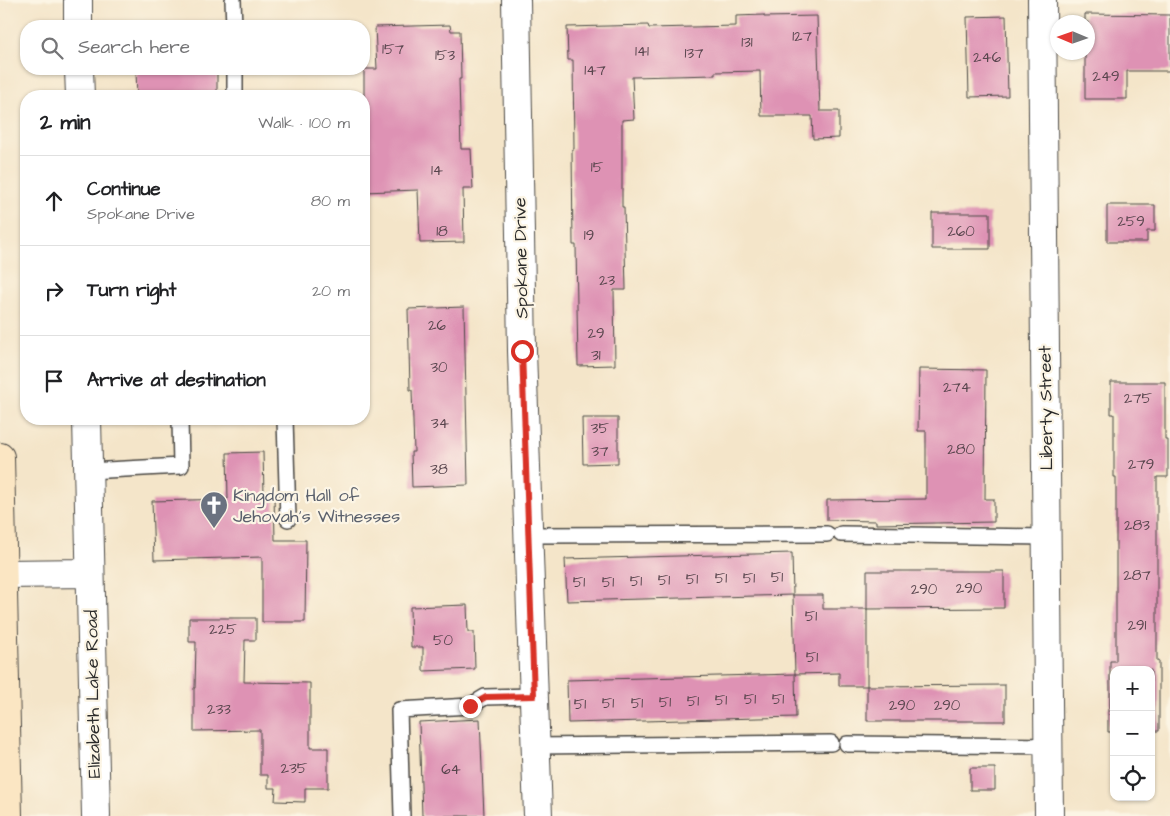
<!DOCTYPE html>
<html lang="en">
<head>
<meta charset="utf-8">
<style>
  body { margin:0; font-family:"Architects Daughter",sans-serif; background:#f6f6f6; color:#202124 }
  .controls { position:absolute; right:15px; bottom:15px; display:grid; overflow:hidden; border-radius:10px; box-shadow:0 1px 4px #0004 }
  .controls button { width:45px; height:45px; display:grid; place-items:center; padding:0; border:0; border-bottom:1px solid #e0e0e0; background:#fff; color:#202124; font:25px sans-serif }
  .compass { position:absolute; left:1050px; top:15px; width:45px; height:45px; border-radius:50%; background:#fff; box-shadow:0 1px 4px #0004; rotate:272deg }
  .stop { position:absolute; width:15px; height:15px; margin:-11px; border:4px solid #d93025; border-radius:50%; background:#fff }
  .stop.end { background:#d93025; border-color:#fff; box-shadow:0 1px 5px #0008 }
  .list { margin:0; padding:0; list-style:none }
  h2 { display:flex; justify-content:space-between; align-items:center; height:65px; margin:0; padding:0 20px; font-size:21px }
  h2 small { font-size:16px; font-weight:400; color:#757577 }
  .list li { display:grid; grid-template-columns:32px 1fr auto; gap:15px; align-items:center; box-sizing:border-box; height:90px; padding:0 20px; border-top:1px solid #e0e0e0 }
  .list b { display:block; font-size:19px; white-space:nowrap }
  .list p { margin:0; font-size:16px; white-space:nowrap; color:#757577 }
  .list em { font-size:16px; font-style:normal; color:#757577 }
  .icon { flex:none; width:28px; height:28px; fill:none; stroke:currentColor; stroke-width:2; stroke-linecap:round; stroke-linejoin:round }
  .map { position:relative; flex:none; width:1170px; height:816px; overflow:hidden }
  .search { position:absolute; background:#fff; box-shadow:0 1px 4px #0004; left:20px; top:20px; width:350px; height:55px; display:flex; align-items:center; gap:12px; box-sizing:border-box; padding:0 18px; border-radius:20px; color:#757577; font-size:19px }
  .panel { position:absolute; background:#fff; box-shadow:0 1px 4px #0004; left:20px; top:90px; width:350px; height:335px; border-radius:20px }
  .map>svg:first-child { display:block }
</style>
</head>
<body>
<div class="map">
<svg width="1170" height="816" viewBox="0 0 1170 816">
  <rect width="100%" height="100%" fill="#fcf5e5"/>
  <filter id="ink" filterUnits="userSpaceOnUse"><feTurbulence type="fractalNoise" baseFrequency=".02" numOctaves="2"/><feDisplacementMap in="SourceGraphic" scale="10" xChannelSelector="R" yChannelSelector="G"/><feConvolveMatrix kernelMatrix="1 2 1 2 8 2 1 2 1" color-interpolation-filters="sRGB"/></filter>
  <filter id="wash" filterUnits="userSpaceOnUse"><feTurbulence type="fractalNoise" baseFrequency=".0096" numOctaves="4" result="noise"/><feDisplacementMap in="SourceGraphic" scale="20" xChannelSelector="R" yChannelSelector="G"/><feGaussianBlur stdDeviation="1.12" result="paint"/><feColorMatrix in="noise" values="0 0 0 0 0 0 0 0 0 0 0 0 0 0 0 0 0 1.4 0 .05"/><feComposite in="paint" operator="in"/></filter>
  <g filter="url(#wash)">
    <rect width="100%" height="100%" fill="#f4e5c9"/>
    <g id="blocks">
      <path fill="#de92b4" d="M1085,14L1170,15V71H1127V99H1085V52H1088V22H1085Z
        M764,15V17L817,16L820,111H839V138L813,139L812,116H761L760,71L715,72V75L632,77L634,119L622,120V207H624L626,290H614L615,365L578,366L576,245H573L572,149H574L573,60H568L567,27L648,25L649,28L736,26V16Z
        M1006,16L1008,96L969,97L967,17Z
        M450,25L451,31H460L461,79H459L461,149H471L473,189H463L464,242L420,243L418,190L364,192V69H377L375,27Z
        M138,69H217V96H137L136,71H138Z
        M1107,205H1155V231H1147V242H1107Z
        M932,213H990V249H932Z
        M464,307L468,485L412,487L411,452H414L412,390H410L408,309Z
        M919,369L986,370L985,499H994V522L876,524V521L827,520V500L926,499V431H918Z
        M1111,382H1165V440H1168V477H1157V661H1159V731H1151V670H1114V732H1108V708H1110V661H1116V477H1114V414H1111Z
        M582,418H618V463L583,464Z
        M263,452L264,495H274L275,540H306L305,622H262V557L154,560L152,501L228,499L227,453Z
        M792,553L793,595L567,601L565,559Z
        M867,571H1004V608L867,609Z
        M793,595H823V609H867V686H839V673L795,674Z
        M467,605L468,632H474L475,669L423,671V647H411L410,607Z
        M189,618H256V640H245L244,682L310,683V748H328V788H305V802L275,801L276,788H268V775H260V730L194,731V688H195L196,642H189Z
        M795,674L796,717L568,723L567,680Z
        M1005,685V721H867V686Z
        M480,719L484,816H422L419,722Z
        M970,768H995V790H970Z"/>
    </g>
  </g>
  <g filter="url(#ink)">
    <use href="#blocks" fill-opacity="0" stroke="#494743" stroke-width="1"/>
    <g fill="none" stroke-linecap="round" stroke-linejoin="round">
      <g stroke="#494743" stroke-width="18">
        <path id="service" d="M233,0L234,26
          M235,69V96
          M285,419L288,519
          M88,471L181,466L180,419
          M841,534L1047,537
          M529,535L827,534
          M847,744L1049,746
          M536,746L831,743
          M402,816L399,710L470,706L485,697L534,696"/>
      </g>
      <g stroke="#494743" stroke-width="30">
        <path id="minor" d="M78,0V26
          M516,0L522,351L538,816
          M1042,0L1049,816
          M79,69L80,96
          M87,419L96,816
          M3,574L90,573"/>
      </g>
      <g stroke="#494743" stroke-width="30">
        <path id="secondary" d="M0,457L8,816"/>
      </g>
      <use href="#service" stroke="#fff" stroke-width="15"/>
      <use href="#minor" stroke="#fff" stroke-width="28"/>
      <use href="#secondary" stroke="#fbe6c3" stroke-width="28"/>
    </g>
  </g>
  <g fill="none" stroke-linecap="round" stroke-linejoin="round" filter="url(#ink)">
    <path stroke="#d93025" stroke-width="6" d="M470,706L486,697L534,696L522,351"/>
  </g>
  <defs>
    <g id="church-pin" transform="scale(1.4375)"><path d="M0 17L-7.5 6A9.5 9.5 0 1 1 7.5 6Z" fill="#6b7280" stroke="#fcf5e5"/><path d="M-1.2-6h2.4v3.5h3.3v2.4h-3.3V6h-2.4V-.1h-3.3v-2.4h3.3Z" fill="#fff"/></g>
  </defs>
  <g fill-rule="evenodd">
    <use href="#church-pin" x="214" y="505"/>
  </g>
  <g text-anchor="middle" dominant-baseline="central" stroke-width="4.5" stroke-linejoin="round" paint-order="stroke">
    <g font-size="15" fill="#58454d">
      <text x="802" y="36">127</text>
      <text x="747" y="42">131</text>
      <text x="393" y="49">157</text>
      <text x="642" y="51">141</text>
      <text x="694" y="53">137</text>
      <text x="445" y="55">153</text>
      <text x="987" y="57">246</text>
      <text x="595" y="70">147</text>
      <text x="1106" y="76">249</text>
      <text x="597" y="167">15</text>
      <text x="437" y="170">14</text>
      <text x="1131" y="221">259</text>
      <text x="442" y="231">18</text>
      <text x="961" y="231">260</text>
      <text x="589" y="235">19</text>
      <text x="607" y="280">23</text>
      <text x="437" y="325">26</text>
      <text x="596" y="333">29</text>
      <text x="596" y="355">31</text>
      <text x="439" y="367">30</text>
      <text x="957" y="387">274</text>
      <text x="1138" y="398">275</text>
      <text x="440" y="423">34</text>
      <text x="600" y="428">35</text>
      <text x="961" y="449">280</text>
      <text x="600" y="451">37</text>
      <text x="1141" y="464">279</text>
      <text x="439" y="469">38</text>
      <text x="1137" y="525">283</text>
      <text x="1137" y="575">287</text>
      <text x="777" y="577">51</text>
      <text x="721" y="578">51</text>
      <text x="749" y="578">51</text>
      <text x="692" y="579">51</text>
      <text x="664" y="580">51</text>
      <text x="636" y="581">51</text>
      <text x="579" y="582">51</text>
      <text x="608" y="582">51</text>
      <text x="969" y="588">290</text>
      <text x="924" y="589">290</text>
      <text x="811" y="616">51</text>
      <text x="1137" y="625">291</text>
      <text x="223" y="629">225</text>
      <text x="443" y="640">50</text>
      <text x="812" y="657">51</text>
      <text x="750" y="699">51</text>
      <text x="778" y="699">51</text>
      <text x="721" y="700">51</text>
      <text x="693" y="701">51</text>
      <text x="665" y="702">51</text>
      <text x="608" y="703">51</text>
      <text x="637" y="703">51</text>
      <text x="580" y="704">51</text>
      <text x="902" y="705">290</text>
      <text x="947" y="705">290</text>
      <text x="219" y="709">233</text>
      <text x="294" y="768">235</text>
      <text x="451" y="769">64</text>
    </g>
    <g font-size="18" fill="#2b2b2b" stroke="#fcf5e5">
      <text transform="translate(521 258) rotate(-91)">Spokane Drive</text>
      <text transform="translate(1046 408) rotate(-91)">Liberty Street</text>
      <text transform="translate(93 694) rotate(-91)">Elizabeth Lake Road</text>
    </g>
    <g font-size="18" fill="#5b616d" stroke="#fcf5e5" text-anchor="start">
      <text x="233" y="495">Kingdom Hall of<tspan x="233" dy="21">Jehovah's Witnesses</tspan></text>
    </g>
  </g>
</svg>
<div class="controls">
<button>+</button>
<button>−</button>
<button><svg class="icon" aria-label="locate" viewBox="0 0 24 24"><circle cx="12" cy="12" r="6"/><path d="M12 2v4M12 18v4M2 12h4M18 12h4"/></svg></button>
</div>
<svg class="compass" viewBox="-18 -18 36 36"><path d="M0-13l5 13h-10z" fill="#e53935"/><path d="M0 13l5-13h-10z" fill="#757577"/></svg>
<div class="stop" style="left:522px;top:351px"></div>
<div class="stop end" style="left:470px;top:706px"></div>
<div class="search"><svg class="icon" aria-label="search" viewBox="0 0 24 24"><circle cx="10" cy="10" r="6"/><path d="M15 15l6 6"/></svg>Search here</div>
<section class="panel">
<h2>2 min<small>Walk · 100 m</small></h2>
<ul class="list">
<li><svg class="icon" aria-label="ahead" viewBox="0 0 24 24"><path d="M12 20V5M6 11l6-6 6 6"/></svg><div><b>Continue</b><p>Spokane Drive</p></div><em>80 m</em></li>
<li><svg class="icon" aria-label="right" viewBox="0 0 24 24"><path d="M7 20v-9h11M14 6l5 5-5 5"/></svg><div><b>Turn right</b></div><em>20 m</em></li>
<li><svg class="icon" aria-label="arrive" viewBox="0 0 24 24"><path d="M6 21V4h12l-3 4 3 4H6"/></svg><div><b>Arrive at destination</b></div></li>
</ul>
</section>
</div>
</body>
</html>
